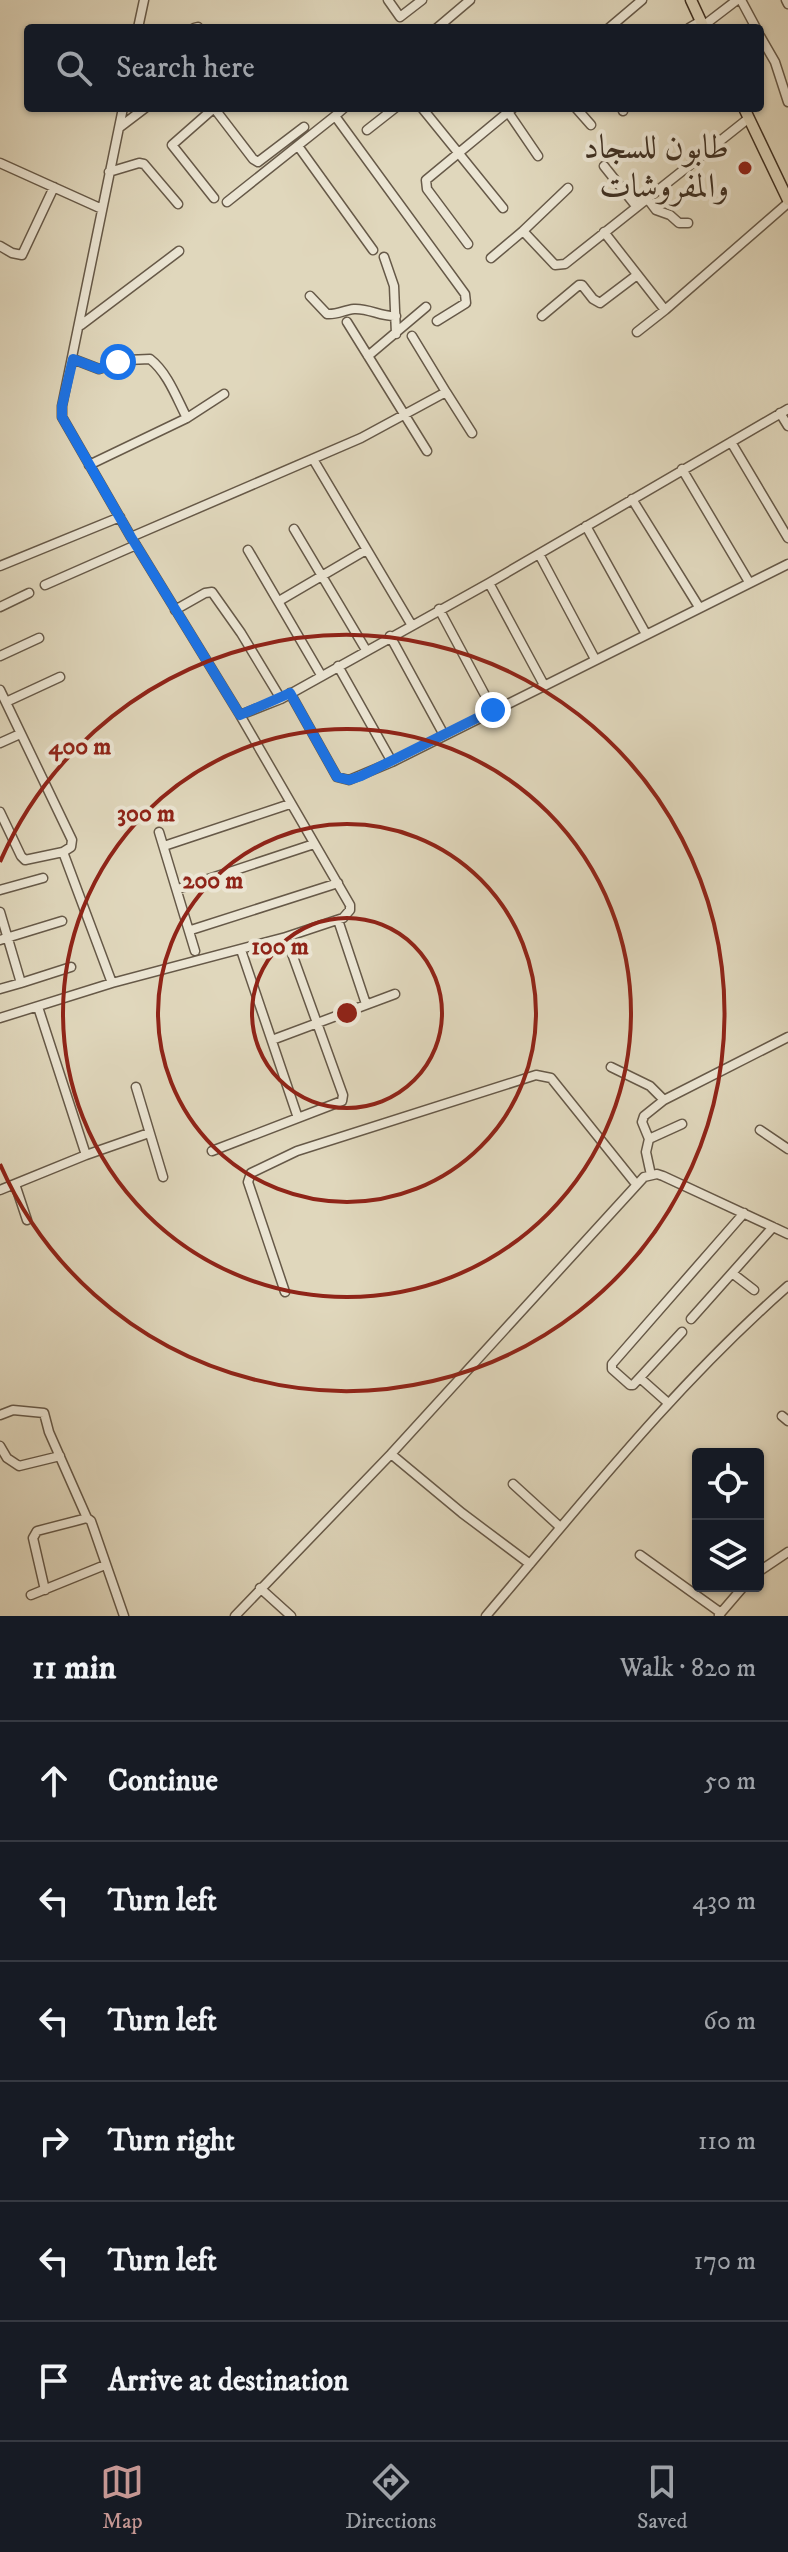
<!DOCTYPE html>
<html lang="en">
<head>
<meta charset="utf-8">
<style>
  body { margin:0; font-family:"IM FELL DW Pica",Amiri,serif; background:#242831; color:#f1f3f6 }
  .controls { position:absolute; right:24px; bottom:24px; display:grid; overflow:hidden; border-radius:8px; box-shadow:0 2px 6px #0004 }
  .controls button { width:72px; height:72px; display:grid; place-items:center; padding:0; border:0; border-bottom:2px solid #363941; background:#171b24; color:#f1f3f6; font:40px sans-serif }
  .stop { position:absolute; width:24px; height:24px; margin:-18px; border:6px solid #1a73e8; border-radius:50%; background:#fff }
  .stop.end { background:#1a73e8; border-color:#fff; box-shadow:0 2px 8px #0008 }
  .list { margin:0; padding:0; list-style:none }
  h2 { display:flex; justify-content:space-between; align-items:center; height:104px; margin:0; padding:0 32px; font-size:34px }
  h2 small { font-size:26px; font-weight:400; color:#9ea1a6 }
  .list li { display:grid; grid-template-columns:52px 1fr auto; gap:24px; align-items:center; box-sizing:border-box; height:120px; padding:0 32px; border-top:2px solid #363941 }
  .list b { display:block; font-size:30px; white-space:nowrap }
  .list em { font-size:26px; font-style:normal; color:#9ea1a6 }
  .icon { flex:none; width:44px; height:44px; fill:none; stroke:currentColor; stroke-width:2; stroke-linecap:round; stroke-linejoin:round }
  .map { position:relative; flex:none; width:788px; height:1616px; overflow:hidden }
  .search { position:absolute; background:#171b24; box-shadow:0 2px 6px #0004; left:24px; right:24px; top:24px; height:88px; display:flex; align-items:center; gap:20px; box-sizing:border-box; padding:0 28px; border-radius:8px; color:#9ea1a6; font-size:30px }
  .sheet { height:824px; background:#171b24 }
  nav { display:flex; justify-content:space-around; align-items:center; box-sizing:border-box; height:112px; border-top:2px solid #363941; background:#171b24; font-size:22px; color:#9ea1a6 }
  nav a { display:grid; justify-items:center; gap:4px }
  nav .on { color:#c59692 }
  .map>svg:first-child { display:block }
</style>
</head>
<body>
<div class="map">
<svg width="788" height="1616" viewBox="0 0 788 1616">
  <rect width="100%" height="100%" fill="#e0d7bc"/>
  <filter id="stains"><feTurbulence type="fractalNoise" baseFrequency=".0025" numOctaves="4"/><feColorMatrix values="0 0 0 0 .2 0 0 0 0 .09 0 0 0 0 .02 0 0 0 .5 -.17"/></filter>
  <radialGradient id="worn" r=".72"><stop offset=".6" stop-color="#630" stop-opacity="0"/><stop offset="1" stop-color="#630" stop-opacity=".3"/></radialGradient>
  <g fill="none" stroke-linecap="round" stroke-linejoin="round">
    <g stroke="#665948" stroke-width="11">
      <path id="minor" d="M388,0L400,17L422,0
        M741,0L756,28
        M786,0L788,4
        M703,26L737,0
        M138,28L144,0
        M194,28L198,27
        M437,28L470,0
        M609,28L642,0
        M689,28L701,21
        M760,36L775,62L788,102
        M123,108L62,406V417L131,537L240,715L281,699L489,583L788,409
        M344,108L335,116L465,294L466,303L437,321
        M422,108L503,208
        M576,108L591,125
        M622,108L623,111
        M508,112L538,156
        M120,127L145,108
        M367,130L395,108
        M298,146L373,250
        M0,163L102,209
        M604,166L636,206
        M109,172L139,163L144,164L178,204
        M214,198L172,145L214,108L253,159L258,162L304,127
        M647,198L656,210L670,215L679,223H688
        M227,202L335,116
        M523,231L568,188
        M604,232L665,310
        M468,244L427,189L426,180L513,108
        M0,246L12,253L22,255L54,187
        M384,257L394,286L396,334
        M491,258L523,231L555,265L565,264L749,118
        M310,296L327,314C337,315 344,310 354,309C369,308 381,317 396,316
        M542,316L579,285H582L593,299L600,303L637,275
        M347,322L427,451
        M81,325L179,251
        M637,332L665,310L788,203
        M368,356L426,307
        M73,359L99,369L127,360L150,359C168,373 177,399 187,418
        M446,392L472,433
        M780,413L788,426
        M731,442L788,538
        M313,459L411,624
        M89,465L187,418L224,394
        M682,469L749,582
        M632,499L699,607
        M586,526L646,634
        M294,529L366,650
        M131,537L361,438L446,392L412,336
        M248,550L321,675
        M539,554L595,659
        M0,566L120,517
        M489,583L544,685
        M45,585L136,545
        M279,601L366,550
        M0,607L29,593
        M439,609L493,710
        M175,610L205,593L212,592L241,633L281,699
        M390,636L444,735
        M0,656L39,638
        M338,666L392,762
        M0,690L72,840L71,847L63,852L112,983
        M290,693L337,777L349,780L392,762L788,564
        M6,702L60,677
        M0,743L20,734
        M0,812L21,856L25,860L63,852
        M159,832L195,951
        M164,846L290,804
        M178,889L314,844
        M0,890L43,878
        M0,912L21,983L0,989
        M338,920L366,1004
        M191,930L338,883
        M0,940L62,921
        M241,950L298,1118
        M21,983L71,967
        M0,1018L112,983L286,937L343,918L350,910V905L240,715
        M272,1040L395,994
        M611,1067L650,1086L664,1100
        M136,1087L163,1177
        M760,1130L788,1149
        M649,1139L642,1122L644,1116L664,1100L788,1037
        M212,1151L342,1101L343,1095L286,937
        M86,1155L149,1133
        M651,1175L646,1152L649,1139L682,1124
        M15,1184L27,1220
        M0,1190L86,1155L38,1007
        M732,1273L754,1290
        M285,1292L248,1182L251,1173L297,1151L536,1075L551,1078L636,1184
        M691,1319L773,1227
        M682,1332L633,1385H630L612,1369V1364L744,1213
        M640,1378L667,1402
        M0,1415L13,1410L44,1413L49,1432L87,1518L91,1521L124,1616
        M782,1416L788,1421
        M0,1446L7,1458L19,1466L60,1456
        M391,1454L462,1513L530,1564
        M513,1484L559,1526
        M640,1555L721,1613
        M758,1572L788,1552
        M260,1588L291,1616
        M45,1590L33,1538L37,1531L87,1518
        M31,1595L105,1565
        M719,1615L744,1586
        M235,1616L391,1454L644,1177L657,1174L663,1176L788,1234
        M486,1616C583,1502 675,1385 788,1286"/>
    </g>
    <g stroke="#3e2f21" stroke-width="13">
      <path id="major" d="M691,0L704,28
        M744,108L788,200"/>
    </g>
    <use href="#minor" stroke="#ebe5d3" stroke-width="8"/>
    <use href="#major" stroke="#e0d7bc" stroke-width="10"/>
  </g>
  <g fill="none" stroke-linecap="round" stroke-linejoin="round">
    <path stroke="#1a73e8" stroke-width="10" d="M118,362L99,369L73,359L62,406V417L131,537L240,715L290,693L337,777L349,780L361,776L493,710"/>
  </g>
  <g fill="none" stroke="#8f2418" stroke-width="4">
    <circle cx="347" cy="1013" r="95"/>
    <circle cx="347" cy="1013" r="189"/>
    <circle cx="347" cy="1013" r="284"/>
    <path d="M0 862A378 378 0 1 1 0 1164"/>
  </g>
  <circle fill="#8f2418" stroke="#ebe5d3" stroke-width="3" cx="745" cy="168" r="8"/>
  <g text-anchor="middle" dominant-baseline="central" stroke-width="8" stroke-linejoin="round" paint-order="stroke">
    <g font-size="34" fill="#3e2f21" stroke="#ebe5d3" text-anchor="end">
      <text x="729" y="148">طابون للسجاد<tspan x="729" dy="39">والمفروشات</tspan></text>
    </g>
  </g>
  <circle cx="347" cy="1013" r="12" fill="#8f2418" stroke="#ebe5d3" stroke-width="4"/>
  <g font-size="24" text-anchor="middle" font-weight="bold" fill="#8f2418" stroke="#ebe5d3" stroke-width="8" stroke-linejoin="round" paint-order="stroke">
    <text x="80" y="754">400 m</text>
    <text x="146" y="821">300 m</text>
    <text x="213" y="888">200 m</text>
    <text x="280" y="954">100 m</text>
  </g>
  <rect width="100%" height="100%" filter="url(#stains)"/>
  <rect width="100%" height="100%" fill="url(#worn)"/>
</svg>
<div class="controls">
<button><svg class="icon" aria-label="locate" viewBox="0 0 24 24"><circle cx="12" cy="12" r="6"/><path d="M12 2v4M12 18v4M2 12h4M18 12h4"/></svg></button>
<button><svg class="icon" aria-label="layers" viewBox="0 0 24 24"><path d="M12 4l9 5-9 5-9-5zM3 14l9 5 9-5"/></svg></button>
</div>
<div class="stop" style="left:118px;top:362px"></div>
<div class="stop end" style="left:493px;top:710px"></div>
<div class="search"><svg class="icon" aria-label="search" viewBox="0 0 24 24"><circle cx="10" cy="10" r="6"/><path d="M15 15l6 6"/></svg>Search here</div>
</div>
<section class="sheet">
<h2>11 min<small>Walk · 820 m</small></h2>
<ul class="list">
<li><svg class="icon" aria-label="ahead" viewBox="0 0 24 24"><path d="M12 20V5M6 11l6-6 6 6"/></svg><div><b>Continue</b></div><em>50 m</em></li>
<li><svg class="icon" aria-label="left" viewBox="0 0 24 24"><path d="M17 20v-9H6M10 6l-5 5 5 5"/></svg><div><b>Turn left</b></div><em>430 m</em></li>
<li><svg class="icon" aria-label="left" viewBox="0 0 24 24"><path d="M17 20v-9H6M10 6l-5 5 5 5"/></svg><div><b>Turn left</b></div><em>60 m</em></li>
<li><svg class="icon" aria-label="right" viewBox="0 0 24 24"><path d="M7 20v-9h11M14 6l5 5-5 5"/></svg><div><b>Turn right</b></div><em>110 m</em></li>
<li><svg class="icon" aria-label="left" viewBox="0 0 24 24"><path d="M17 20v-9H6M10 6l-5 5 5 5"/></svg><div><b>Turn left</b></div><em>170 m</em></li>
<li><svg class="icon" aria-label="arrive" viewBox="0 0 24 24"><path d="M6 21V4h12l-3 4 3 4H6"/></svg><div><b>Arrive at destination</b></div></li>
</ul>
</section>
<nav>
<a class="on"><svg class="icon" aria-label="map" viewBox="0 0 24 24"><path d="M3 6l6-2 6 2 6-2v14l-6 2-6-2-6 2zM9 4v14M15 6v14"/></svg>Map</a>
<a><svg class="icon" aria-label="directions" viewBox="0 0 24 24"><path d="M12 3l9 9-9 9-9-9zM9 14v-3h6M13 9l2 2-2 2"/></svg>Directions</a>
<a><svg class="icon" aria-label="saved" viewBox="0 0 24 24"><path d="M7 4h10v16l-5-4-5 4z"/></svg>Saved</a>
</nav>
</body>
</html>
